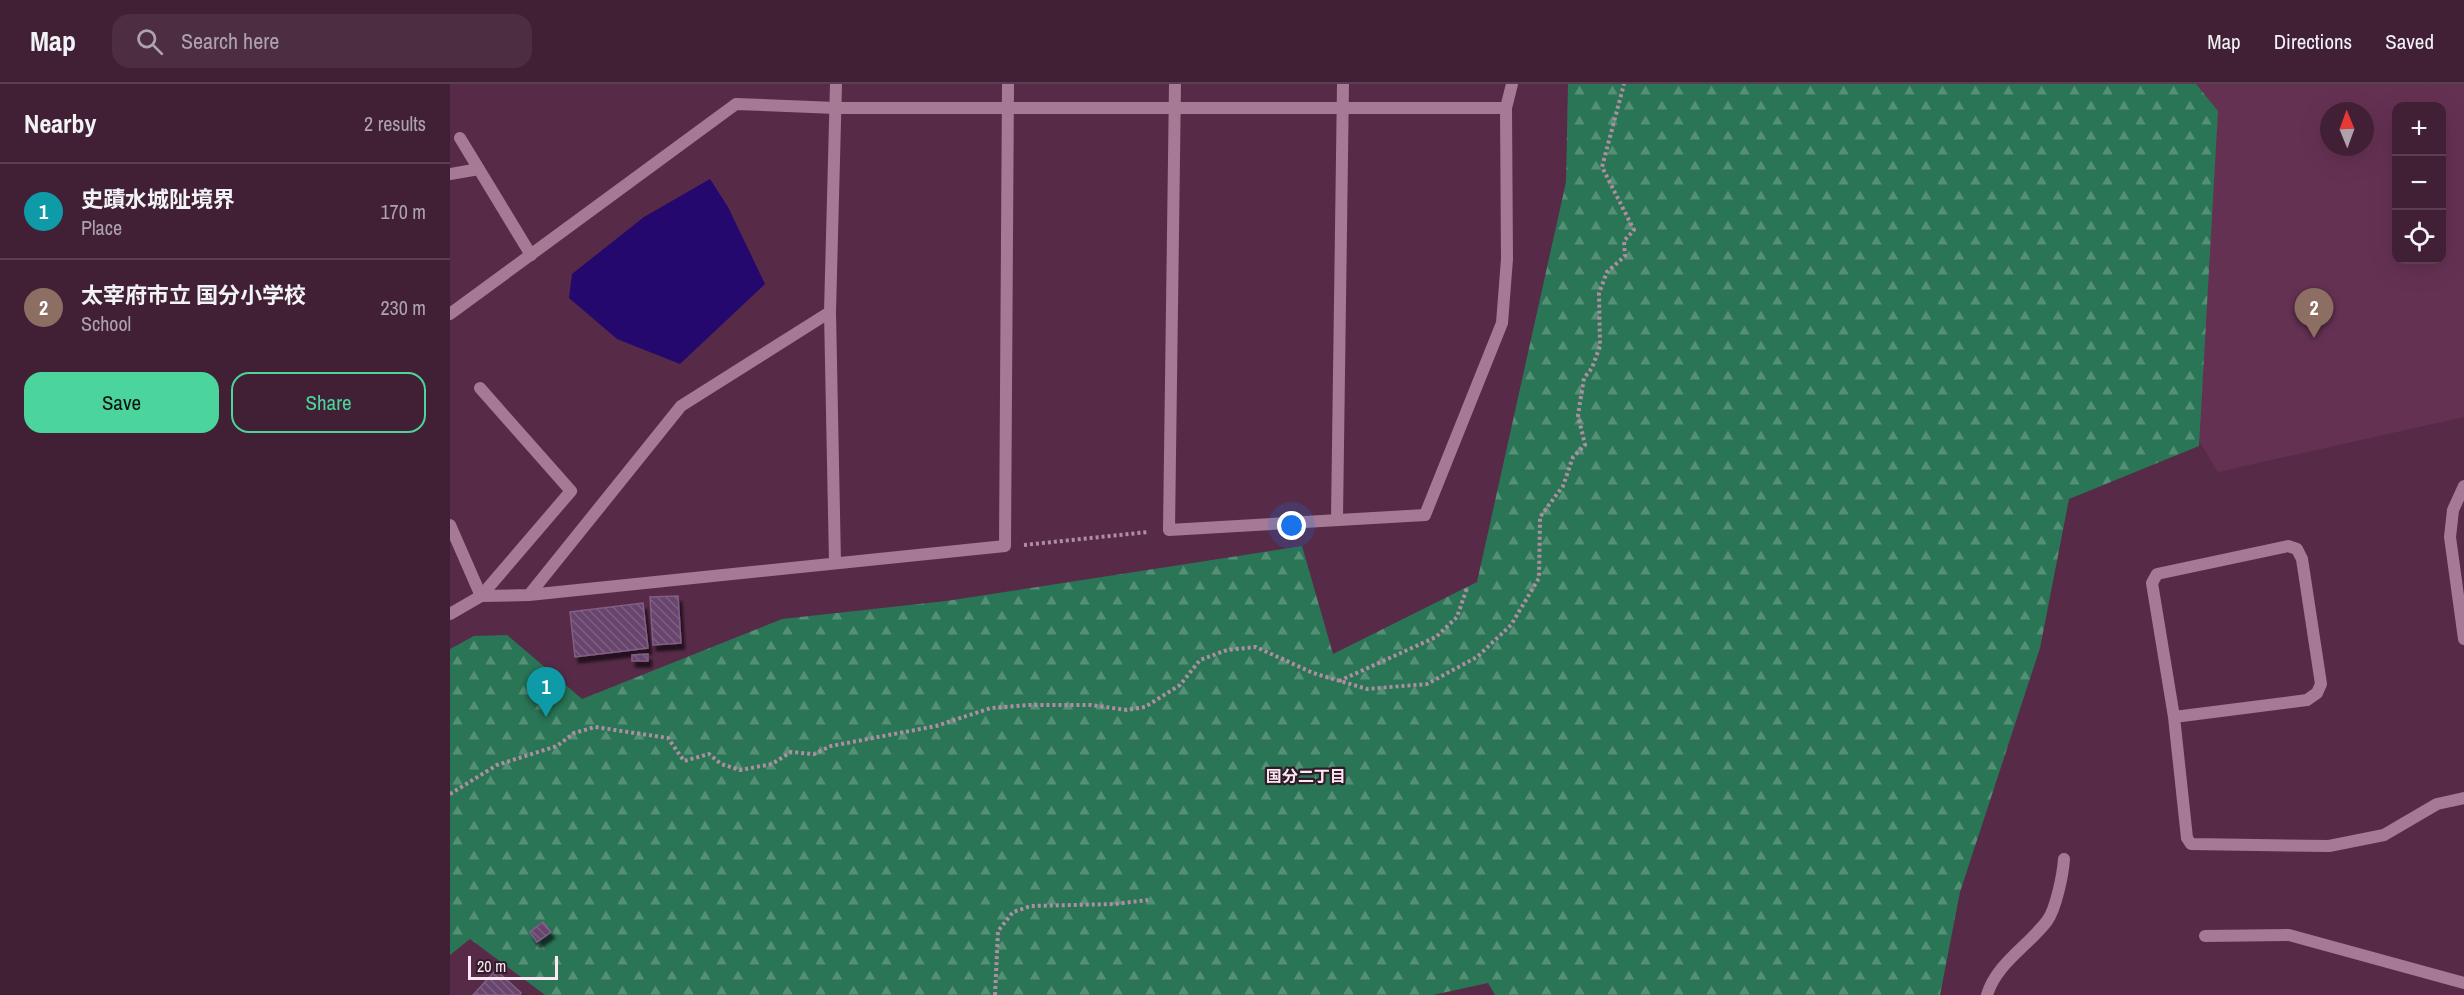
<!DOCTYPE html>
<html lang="en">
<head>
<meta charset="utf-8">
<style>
  body { margin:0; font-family:"Archivo Narrow","Noto Sans JP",sans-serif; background:#4c2d42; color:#f1f3f6 }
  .controls { position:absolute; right:18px; top:18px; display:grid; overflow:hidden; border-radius:12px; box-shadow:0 6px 24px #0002 }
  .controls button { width:54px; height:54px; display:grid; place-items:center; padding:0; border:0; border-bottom:2px solid #5a3e51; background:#412036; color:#f1f3f6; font:30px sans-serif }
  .compass { position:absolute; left:1870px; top:18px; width:54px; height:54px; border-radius:50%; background:#412036; box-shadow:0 6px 24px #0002; rotate:359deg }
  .scale { position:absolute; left:18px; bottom:15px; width:90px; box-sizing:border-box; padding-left:6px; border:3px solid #fee7f4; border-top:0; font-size:16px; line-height:21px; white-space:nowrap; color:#fee7f4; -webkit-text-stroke:4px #301c29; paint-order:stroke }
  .you { position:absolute; left:842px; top:442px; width:21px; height:21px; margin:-15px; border:4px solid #fff; border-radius:50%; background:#1a73e8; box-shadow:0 0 0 9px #1a73e833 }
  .badge { display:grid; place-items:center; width:39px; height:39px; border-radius:50%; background:#4bd49b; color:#fff; font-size:20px; font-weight:700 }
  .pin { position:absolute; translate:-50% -50px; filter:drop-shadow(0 2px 3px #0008) }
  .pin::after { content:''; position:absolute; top:32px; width:21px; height:18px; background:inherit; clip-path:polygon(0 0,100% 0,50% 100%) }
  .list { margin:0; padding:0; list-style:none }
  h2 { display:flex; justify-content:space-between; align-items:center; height:78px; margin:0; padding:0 24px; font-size:26px }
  h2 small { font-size:20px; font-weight:400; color:#aea3ad }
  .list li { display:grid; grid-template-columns:39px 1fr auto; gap:18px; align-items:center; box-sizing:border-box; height:96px; padding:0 24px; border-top:2px solid #5a3e51 }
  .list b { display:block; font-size:22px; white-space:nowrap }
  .list p { margin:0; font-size:20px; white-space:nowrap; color:#aea3ad }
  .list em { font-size:20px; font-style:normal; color:#aea3ad }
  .actions { display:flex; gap:12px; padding:18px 24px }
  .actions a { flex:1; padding:14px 0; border:2px solid #4bd49b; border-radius:18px; text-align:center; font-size:21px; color:#4bd49b }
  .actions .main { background:#4bd49b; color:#111 }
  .icon { flex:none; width:33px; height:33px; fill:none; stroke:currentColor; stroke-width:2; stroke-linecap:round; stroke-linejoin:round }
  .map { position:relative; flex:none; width:2014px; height:911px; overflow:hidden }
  header { display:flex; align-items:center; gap:36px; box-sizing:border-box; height:84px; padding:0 30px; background:#412036; border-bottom:2px solid #5a3e51 }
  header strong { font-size:28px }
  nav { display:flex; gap:33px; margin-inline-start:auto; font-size:21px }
  .search { width:420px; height:54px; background:#4c2d42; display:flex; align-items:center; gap:15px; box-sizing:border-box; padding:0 21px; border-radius:18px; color:#aea3ad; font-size:22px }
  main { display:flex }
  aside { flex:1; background:#412036 }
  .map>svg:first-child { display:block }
</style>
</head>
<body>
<header>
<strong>Map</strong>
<div class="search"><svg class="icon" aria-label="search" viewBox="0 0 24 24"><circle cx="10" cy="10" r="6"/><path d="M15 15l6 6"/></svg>Search here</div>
<nav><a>Map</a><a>Directions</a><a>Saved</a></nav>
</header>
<main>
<aside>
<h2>Nearby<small>2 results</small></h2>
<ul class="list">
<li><span class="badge" style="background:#0f9aa8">1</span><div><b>史蹟水城阯境界</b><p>Place</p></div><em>170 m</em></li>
<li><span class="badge" style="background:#8d6e63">2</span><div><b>太宰府市立 国分小学校</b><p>School</p></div><em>230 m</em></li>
</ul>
<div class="actions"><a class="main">Save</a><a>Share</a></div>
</aside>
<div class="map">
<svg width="2014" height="911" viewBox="0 0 2014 911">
  <defs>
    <pattern id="forest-firs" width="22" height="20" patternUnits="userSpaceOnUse" patternTransform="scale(1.5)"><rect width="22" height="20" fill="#297555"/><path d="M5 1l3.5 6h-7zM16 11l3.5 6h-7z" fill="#548f76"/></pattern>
    <pattern id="building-back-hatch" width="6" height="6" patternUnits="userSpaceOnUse" patternTransform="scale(1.5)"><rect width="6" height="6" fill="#67446c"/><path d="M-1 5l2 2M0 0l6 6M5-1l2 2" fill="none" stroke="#7e5f82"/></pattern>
    <filter id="shadow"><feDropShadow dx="3.5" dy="6" stdDeviation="1.5" flood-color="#0009"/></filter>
  </defs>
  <rect width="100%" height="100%" fill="#572b48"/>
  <path fill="#653153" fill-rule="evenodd" d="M1636,0H2014V333L1768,388L1742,345ZM1946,22H1992V176H1946ZM1879,27H1915V63H1879Z"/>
  <path fill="url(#forest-firs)" d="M1118,0H1746L1768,27L1749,362L1619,415L1590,564L1510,808L1490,911H1045L1038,899L983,911H95L20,855L0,871V565L24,552L57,551L132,615L332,535L496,517L852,462L883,570L1027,498L1116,98Z"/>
  <path fill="#24086d" d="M260,95L278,123L315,200L230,280L167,255L119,214L122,190L194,133Z"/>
  <path fill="url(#building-back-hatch)" stroke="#825e87" stroke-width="1.5" filter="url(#shadow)" d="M228,512L231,559L203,561L200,513Z
    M193,519L198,564L125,573L120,528Z
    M198,570V577H182V571Z
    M93,838L101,848L87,858L80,848Z
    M46,886L71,909L70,911H23Z"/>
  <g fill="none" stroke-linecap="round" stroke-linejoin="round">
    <path stroke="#af8ea3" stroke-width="4" stroke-dasharray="3 3" stroke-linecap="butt" d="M574,461L698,448
      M889,597L986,553L1007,533L1017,504
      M0,710L47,681L107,662L124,649L145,643L218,654L234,677L259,670L271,680L290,686L322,680L341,668L364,670L381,662L486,642L541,624L579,621H641L677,626L695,623L730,601L750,576L777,566L806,563L863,589L917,605L977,600L1027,573L1061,541L1089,494L1090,433L1113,402L1123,373L1135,361L1128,331L1134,294L1142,284L1150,262L1149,209L1157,188L1175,172L1174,157L1184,146L1152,83L1174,0
      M545,911L548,847L563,828L581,822L665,820L698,816"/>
    <path stroke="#a67994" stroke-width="12" d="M0,441L31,512"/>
    <path stroke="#a67994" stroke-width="12" d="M725,0L719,446L975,431L1052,239L1057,175L1056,24L1062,0
      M10,54L81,171
      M0,90L29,85
      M0,230L286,20L386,24H1056
      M30,304L121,407L31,512
      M2014,402L2003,426L2000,453L2014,555
      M887,434L893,0
      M385,479L380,228L386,0
      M79,511L231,322L380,228
      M0,530L31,512L79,511L555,462L558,0
      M1724,633L1857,616L1867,609L1871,600L1852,475L1847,465L1838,462L1707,490L1702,499L1724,633L1737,754L1741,760L1879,762L1934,751L1987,720L2014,714
      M1755,852L1839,851L2014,899
      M1537,911C1546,880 1578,862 1597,837C1606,825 1613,790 1614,775"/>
  </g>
  <g text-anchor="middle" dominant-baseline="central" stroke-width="4.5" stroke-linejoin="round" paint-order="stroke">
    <g font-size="16" font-weight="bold" fill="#fee7f4" stroke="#301c29">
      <text x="856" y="692">国分二丁目</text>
    </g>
  </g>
</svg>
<div class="controls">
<button>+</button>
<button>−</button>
<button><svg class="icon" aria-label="locate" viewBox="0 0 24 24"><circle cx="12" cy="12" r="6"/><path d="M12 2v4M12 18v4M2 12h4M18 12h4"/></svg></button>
</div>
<svg class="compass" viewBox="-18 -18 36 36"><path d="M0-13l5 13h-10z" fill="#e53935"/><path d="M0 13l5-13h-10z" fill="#aea3ad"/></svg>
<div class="scale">20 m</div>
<div class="you"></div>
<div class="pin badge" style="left:96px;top:633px;background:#0f9aa8">1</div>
<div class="pin badge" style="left:1864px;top:254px;background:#8d6e63">2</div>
</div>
</main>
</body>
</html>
